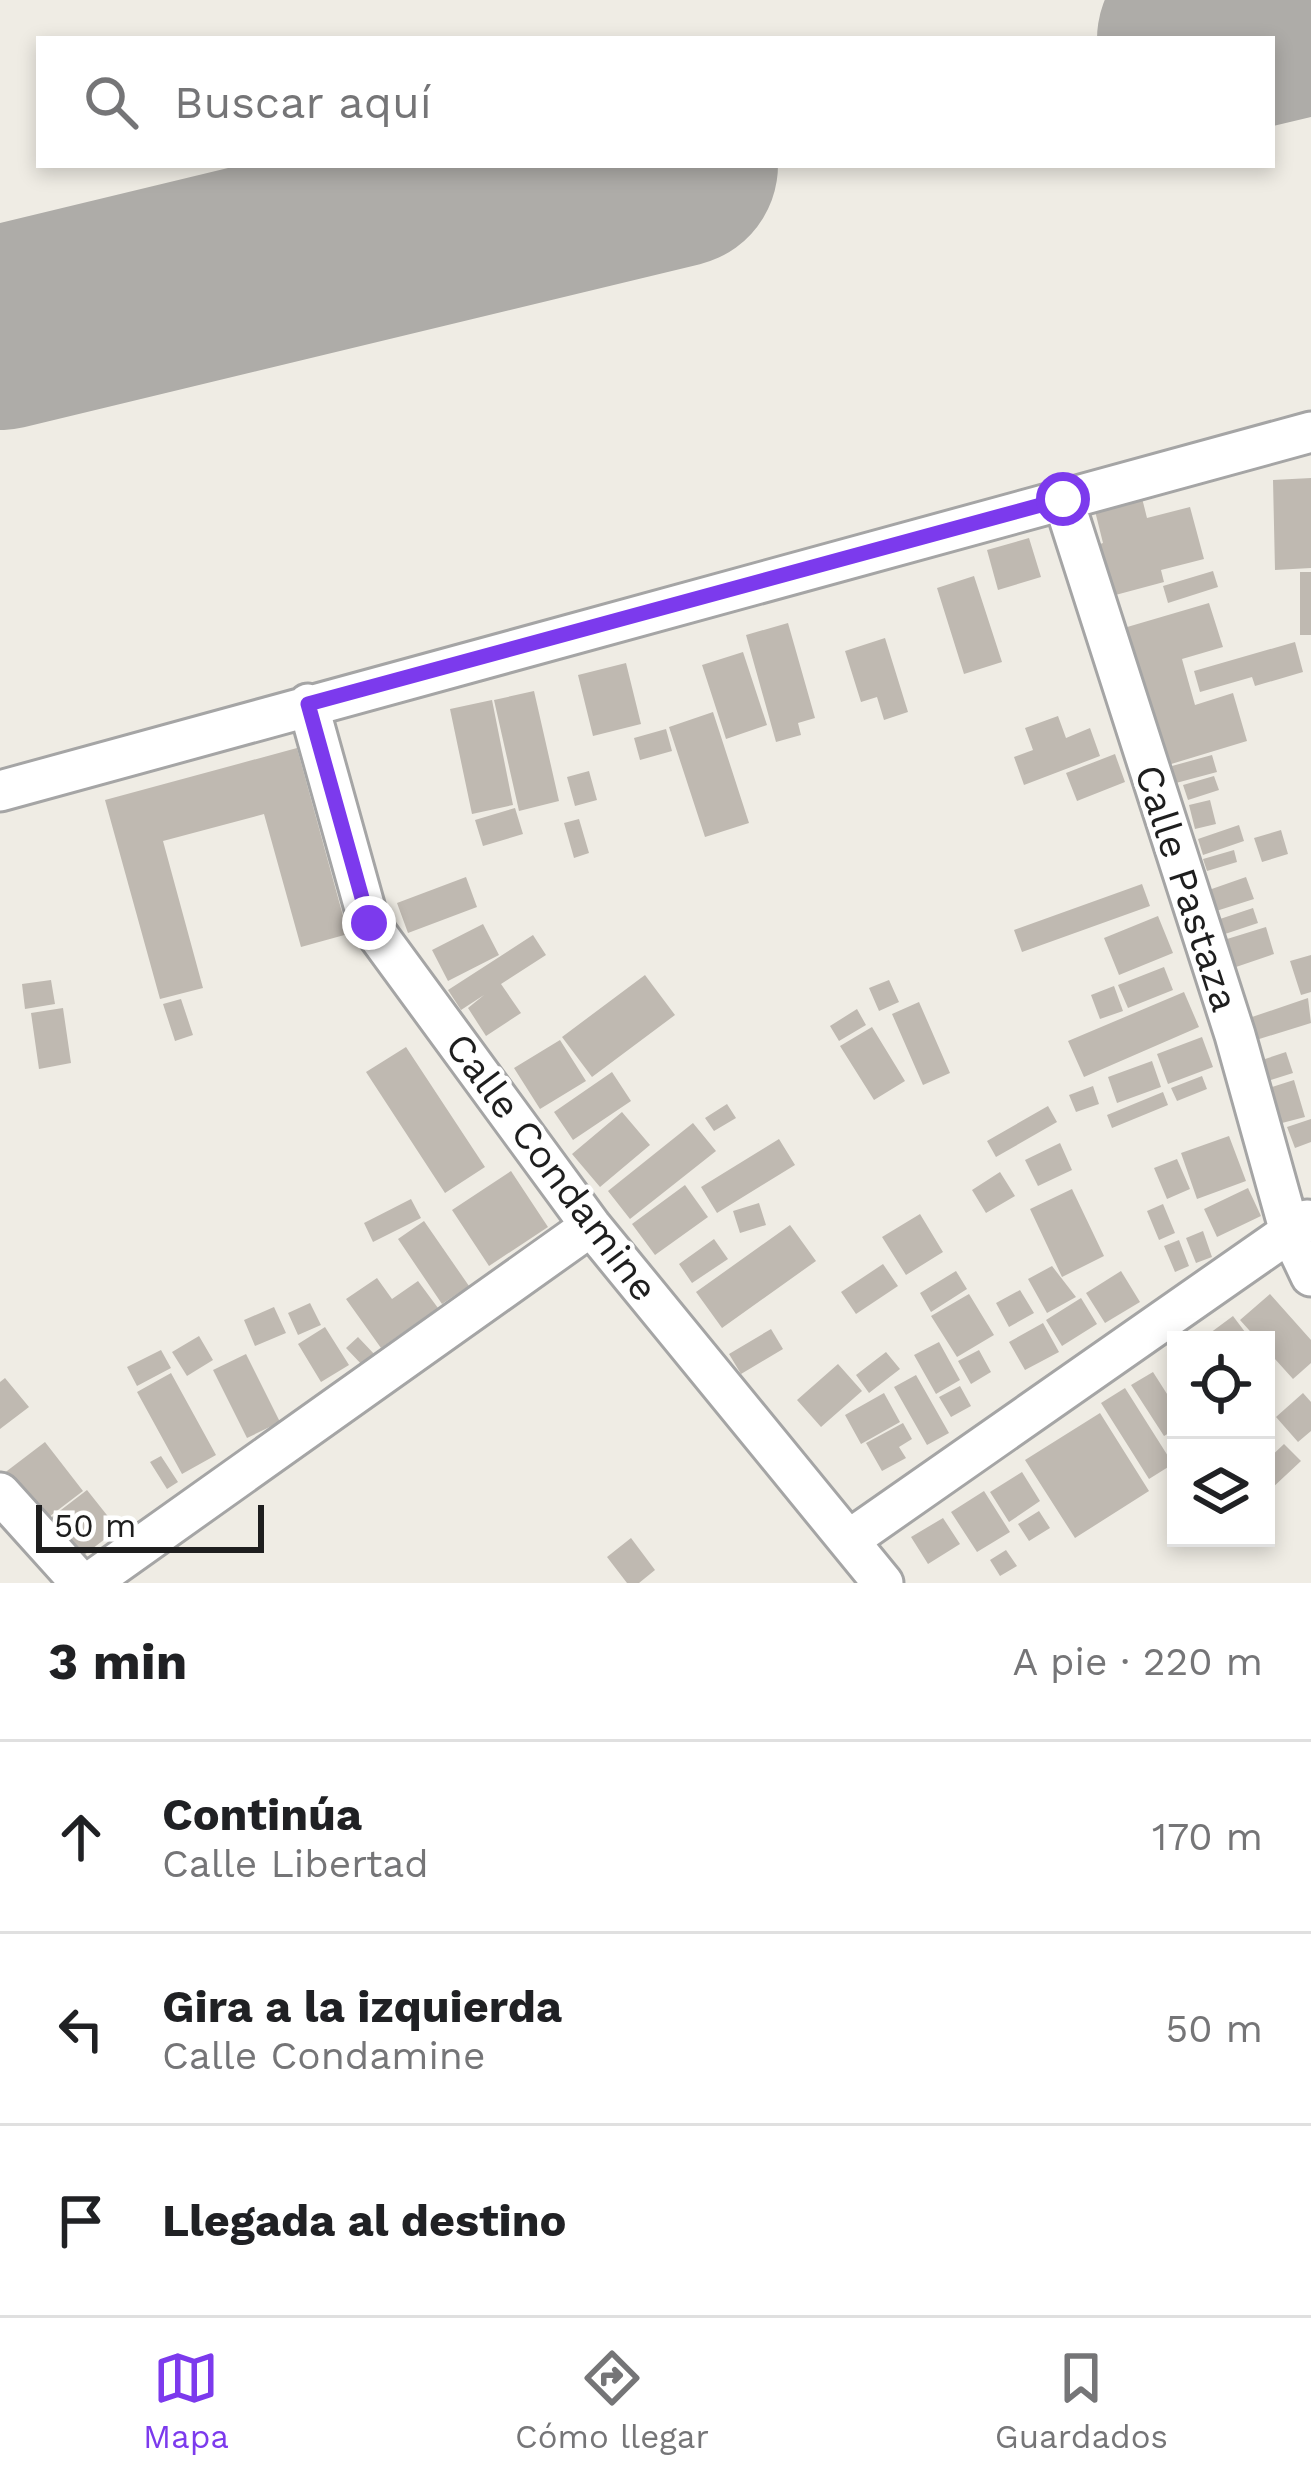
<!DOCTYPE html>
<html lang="es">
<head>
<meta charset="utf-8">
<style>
  body { margin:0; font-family:"Work Sans",sans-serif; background:#f2f2f2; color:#202124 }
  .controls { position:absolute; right:36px; bottom:36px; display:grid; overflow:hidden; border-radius:0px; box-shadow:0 6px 18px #0003 }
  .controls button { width:108px; height:108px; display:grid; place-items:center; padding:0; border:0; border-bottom:3px solid #e0e0e0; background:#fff; color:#202124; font:60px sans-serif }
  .scale { position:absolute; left:36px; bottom:30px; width:228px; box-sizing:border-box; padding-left:12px; border:6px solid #1e1e1e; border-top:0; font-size:33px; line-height:42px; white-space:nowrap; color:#1e1e1e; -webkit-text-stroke:9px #fff; paint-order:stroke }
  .stop { position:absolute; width:36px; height:36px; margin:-27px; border:9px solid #7c3aed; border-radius:50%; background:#fff }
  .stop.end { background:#7c3aed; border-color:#fff; box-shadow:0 3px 12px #0008 }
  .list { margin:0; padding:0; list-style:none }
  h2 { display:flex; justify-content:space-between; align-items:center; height:156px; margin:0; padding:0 48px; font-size:51px }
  h2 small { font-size:39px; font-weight:400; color:#757577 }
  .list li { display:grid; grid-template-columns:78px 1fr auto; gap:36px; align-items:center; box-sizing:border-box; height:192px; padding:0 48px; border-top:3px solid #e0e0e0 }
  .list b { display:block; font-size:45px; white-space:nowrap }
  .list p { margin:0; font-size:39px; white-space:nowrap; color:#757577 }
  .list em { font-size:39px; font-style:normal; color:#757577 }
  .icon { flex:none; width:66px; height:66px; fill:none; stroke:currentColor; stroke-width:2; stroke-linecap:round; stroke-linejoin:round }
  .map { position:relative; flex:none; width:1311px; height:1583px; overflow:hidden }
  .search { position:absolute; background:#fff; box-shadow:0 6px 18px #0003; left:36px; right:36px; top:36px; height:132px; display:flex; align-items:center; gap:30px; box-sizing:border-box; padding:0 42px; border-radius:0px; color:#757577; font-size:45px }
  .sheet { height:732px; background:#fff }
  nav { display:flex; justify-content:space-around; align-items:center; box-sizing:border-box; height:168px; border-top:3px solid #e0e0e0; background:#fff; font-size:33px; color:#757577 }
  nav a { display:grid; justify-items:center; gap:6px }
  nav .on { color:#7c3aed }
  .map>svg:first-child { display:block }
</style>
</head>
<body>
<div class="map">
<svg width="1311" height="1583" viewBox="0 0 1311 1583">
  <rect width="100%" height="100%" fill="#efece4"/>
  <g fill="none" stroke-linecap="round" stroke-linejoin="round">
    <path stroke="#aeaca8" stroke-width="204" d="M1199,39L1311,12
      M0,328L676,165"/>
  </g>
  <path fill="#bfb9b1" d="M1311,478V568L1275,570L1273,480Z
    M1142,498L1147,518L1190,507L1204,559L1161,570L1164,582L1108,597L1094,546L1103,543L1095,511Z
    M1029,538L1041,577L998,590L987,550Z
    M1213,571L1218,587L1168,603L1163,586Z
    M1300,572H1311V635H1300Z
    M974,576L1002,662L964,674L937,588Z
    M1209,603L1223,647L1182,659L1195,705L1233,693L1247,741L1158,768L1117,630Z
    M788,623L815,718L798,723L801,735L776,742L746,635Z
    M885,638L908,712L884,720L877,697L861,702L845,651Z
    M1295,642L1303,672L1255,686L1252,677L1200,692L1194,671Z
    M743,652L767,725L726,739L702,665Z
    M626,663L641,724L593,736L578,675Z
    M534,691L559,801L519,811L494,700Z
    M492,700L513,805L472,814L450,709Z
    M713,712L749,823L705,837L669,727Z
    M1058,716L1066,738L1090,728L1100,756L1024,785L1014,757L1033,750L1025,728Z
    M666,729L672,751L640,760L634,738Z
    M297,748L348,934L301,947L264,814L163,841L203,988L160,999L105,800Z
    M1115,754L1125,782L1077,801L1066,773Z
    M1212,755L1217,772L1176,783L1172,766Z
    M589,771L597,800L575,806L567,777Z
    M1214,776L1219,790L1188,800L1183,785Z
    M1210,800L1216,824L1195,829L1189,805Z
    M515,808L523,834L483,846L475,820Z
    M579,819L589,853L574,858L564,823Z
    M1239,825L1244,841L1203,855L1198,839Z
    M1281,830L1288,854L1262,862L1254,838Z
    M1234,850L1237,862L1207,871L1203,859Z
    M466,877L477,907L408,933L397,903Z
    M1246,877L1254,899L1213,912L1206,891Z
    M1142,884L1150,906L1022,952L1014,930Z
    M1253,908L1258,923L1222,935L1217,920Z
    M1158,916L1173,953L1119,975L1104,938Z
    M483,924L499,955L448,981L432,950Z
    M1266,927L1274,954L1236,967L1227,939Z
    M533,935L546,955L501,984L521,1013L486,1036L468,1008L484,995L461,1010L448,990Z
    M1311,955V992L1301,995L1290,961Z
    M1164,967L1173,990L1128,1008L1118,985Z
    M645,975L675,1015L592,1077L562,1037Z
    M51,980L55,1004L25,1009L22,984Z
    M889,980L899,1002L879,1011L869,988Z
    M1114,986L1123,1011L1100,1019L1091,995Z
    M1184,992L1199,1027L1084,1077L1068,1041Z
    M1308,998L1311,1023L1256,1040L1249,1018Z
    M181,999L193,1035L175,1041L163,1004Z
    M919,1002L950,1073L923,1085L892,1014Z
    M63,1008L71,1063L39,1069L31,1013Z
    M857,1009L866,1025L839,1041L830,1026Z
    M872,1027L905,1081L874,1100L840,1046Z
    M1202,1037L1213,1067L1168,1084L1157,1054Z
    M560,1040L586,1081L540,1109L514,1068Z
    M406,1047L485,1167L445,1193L366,1072Z
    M1286,1052L1293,1073L1268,1081L1262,1060Z
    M1152,1061L1161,1087L1117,1103L1108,1077Z
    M612,1072L631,1101L573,1140L554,1112Z
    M1202,1076L1207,1089L1177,1101L1171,1088Z
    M1294,1080L1305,1117L1282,1123L1272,1087Z
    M1093,1086L1099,1104L1076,1112L1069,1095Z
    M1163,1092L1168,1105L1112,1128L1107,1115Z
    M727,1104L736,1118L714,1131L705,1118Z
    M1048,1106L1057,1122L996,1157L987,1141Z
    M622,1112L650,1145L600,1187L572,1154Z
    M1311,1119V1142L1295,1148L1287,1127Z
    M693,1123L716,1151L630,1219L608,1191Z
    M1229,1136L1246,1181L1197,1199L1181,1153Z
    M779,1139L795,1165L717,1213L701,1187Z
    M1060,1143L1072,1170L1038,1186L1025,1160Z
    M1177,1159L1190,1189L1167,1199L1154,1168Z
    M511,1171L548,1227L489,1266L452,1210Z
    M1000,1172L1015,1196L986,1213L972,1190Z
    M685,1185L708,1217L655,1255L632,1224Z
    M1248,1188L1261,1216L1217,1237L1204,1209Z
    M1072,1189L1104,1256L1062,1277L1030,1209Z
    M411,1199L421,1218L373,1242L364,1223Z
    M759,1203L766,1225L740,1233L733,1211Z
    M1163,1204L1175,1233L1159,1240L1147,1211Z
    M920,1214L943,1252L906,1275L882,1237Z
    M424,1221L469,1286L442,1304L398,1239Z
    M790,1225L816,1261L722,1328L696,1292Z
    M1203,1231L1212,1257L1196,1263L1186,1238Z
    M714,1239L728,1259L692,1283L679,1264Z
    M1179,1240L1189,1266L1175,1272L1164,1246Z
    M883,1264L898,1286L856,1314L841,1292Z
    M1052,1266L1076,1297L1047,1313L1028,1279Z
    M956,1271L967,1289L931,1312L920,1293Z
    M1121,1271L1140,1302L1105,1323L1086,1293Z
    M377,1278L392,1299L418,1281L438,1308L381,1348L346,1299Z
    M1020,1290L1034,1313L1009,1327L996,1303Z
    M969,1294L994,1335L957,1357L931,1316Z
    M1270,1294L1311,1340V1363L1293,1379L1266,1349V1340H1258L1240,1320Z
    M1081,1298L1097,1324L1062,1346L1046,1320Z
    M310,1303L321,1325L298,1335L288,1313Z
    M274,1307L286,1333L255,1346L244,1320Z
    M1233,1316L1251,1340H1209L1206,1336Z
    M1043,1323L1059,1352L1025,1370L1009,1342Z
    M325,1327L349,1365L321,1382L298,1344Z
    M771,1329L783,1349L741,1374L729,1354Z
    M199,1336L213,1360L187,1376L172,1352Z
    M358,1337L376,1356L364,1367L346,1348Z
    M939,1342L960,1380L936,1394L914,1355Z
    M161,1350L171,1368L137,1386L127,1367Z
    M979,1350L991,1372L971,1384L958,1361Z
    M886,1352L900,1369L869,1393L856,1375Z
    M246,1354L280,1422L247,1438L213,1370Z
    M838,1364L862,1391L821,1427L797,1400Z
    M1153,1372L1176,1408V1429L1164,1436L1131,1385Z
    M171,1373L216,1455L182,1474L137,1392Z
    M916,1375L949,1433L927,1445L894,1387Z
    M5,1378L29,1407L0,1429V1382Z
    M960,1386L971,1406L951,1417L939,1397Z
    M1125,1388L1173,1464L1149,1479L1101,1403Z
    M884,1393L900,1422L861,1444L845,1415Z
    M1303,1393L1311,1402V1431L1298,1442L1276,1417Z
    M1100,1413L1149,1491L1075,1538L1025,1460Z
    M903,1423L912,1439L899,1447L906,1458L882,1471L866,1443Z
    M45,1442L83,1491L41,1523L3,1474Z
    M1284,1444L1301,1461L1269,1491L1266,1461Z
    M161,1456L178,1482L167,1489L150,1462Z
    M1022,1472L1040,1501L1009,1522L990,1492Z
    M87,1490L118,1529L75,1562L44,1523Z
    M984,1491L1010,1532L977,1552L951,1512Z
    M1039,1511L1050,1528L1029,1541L1018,1524Z
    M943,1518L960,1544L928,1564L911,1537Z
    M631,1538L655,1570L639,1583H627L607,1557Z
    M1006,1550L1017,1566L1000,1576L990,1560Z"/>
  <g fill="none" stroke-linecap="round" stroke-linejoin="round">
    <g stroke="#a5a5a5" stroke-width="45">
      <path id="minor" d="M1063,499L1235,1035L1290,1232L1311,1276
        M308,704L369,923L591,1226L883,1583
        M0,791L1311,432
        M0,1493L81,1583
        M849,1540L1307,1220
        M89,1583L591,1226"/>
    </g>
    <use href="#minor" stroke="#fff" stroke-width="39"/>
  </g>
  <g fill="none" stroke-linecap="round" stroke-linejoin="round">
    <path stroke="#7c3aed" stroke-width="15" d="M369,923L308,704L1063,499"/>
  </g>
  <g text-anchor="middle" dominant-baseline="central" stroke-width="9" stroke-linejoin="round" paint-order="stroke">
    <g font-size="39" fill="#1e1e1e" stroke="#fff">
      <text transform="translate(1187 888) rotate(72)">Calle Pastaza</text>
      <text transform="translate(552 1167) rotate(53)">Calle Condamine</text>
    </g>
  </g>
</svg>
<div class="controls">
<button><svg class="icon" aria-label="locate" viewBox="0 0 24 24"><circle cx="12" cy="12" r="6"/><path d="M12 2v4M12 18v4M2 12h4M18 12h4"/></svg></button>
<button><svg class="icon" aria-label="layers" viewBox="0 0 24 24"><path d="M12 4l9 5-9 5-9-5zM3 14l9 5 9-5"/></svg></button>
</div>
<div class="scale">50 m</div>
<div class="stop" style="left:1063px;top:499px"></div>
<div class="stop end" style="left:369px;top:923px"></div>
<div class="search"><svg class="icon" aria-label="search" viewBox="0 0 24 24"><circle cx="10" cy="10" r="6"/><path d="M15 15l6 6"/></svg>Buscar aquí</div>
</div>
<section class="sheet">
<h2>3 min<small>A pie · 220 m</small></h2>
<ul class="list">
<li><svg class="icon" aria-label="ahead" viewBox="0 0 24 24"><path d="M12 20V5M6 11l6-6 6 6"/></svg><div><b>Continúa</b><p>Calle Libertad</p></div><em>170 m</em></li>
<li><svg class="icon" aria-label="left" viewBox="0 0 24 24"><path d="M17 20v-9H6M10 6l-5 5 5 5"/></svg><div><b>Gira a la izquierda</b><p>Calle Condamine</p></div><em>50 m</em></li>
<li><svg class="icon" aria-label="arrive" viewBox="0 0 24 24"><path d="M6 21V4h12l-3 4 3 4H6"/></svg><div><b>Llegada al destino</b></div></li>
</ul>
</section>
<nav>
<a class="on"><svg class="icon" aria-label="map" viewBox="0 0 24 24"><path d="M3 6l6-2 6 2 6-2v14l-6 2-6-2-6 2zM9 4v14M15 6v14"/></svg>Mapa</a>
<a><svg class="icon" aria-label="directions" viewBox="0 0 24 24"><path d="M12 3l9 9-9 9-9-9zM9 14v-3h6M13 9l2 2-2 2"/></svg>Cómo llegar</a>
<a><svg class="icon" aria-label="saved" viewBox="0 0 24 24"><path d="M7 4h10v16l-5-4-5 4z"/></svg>Guardados</a>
</nav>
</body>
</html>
